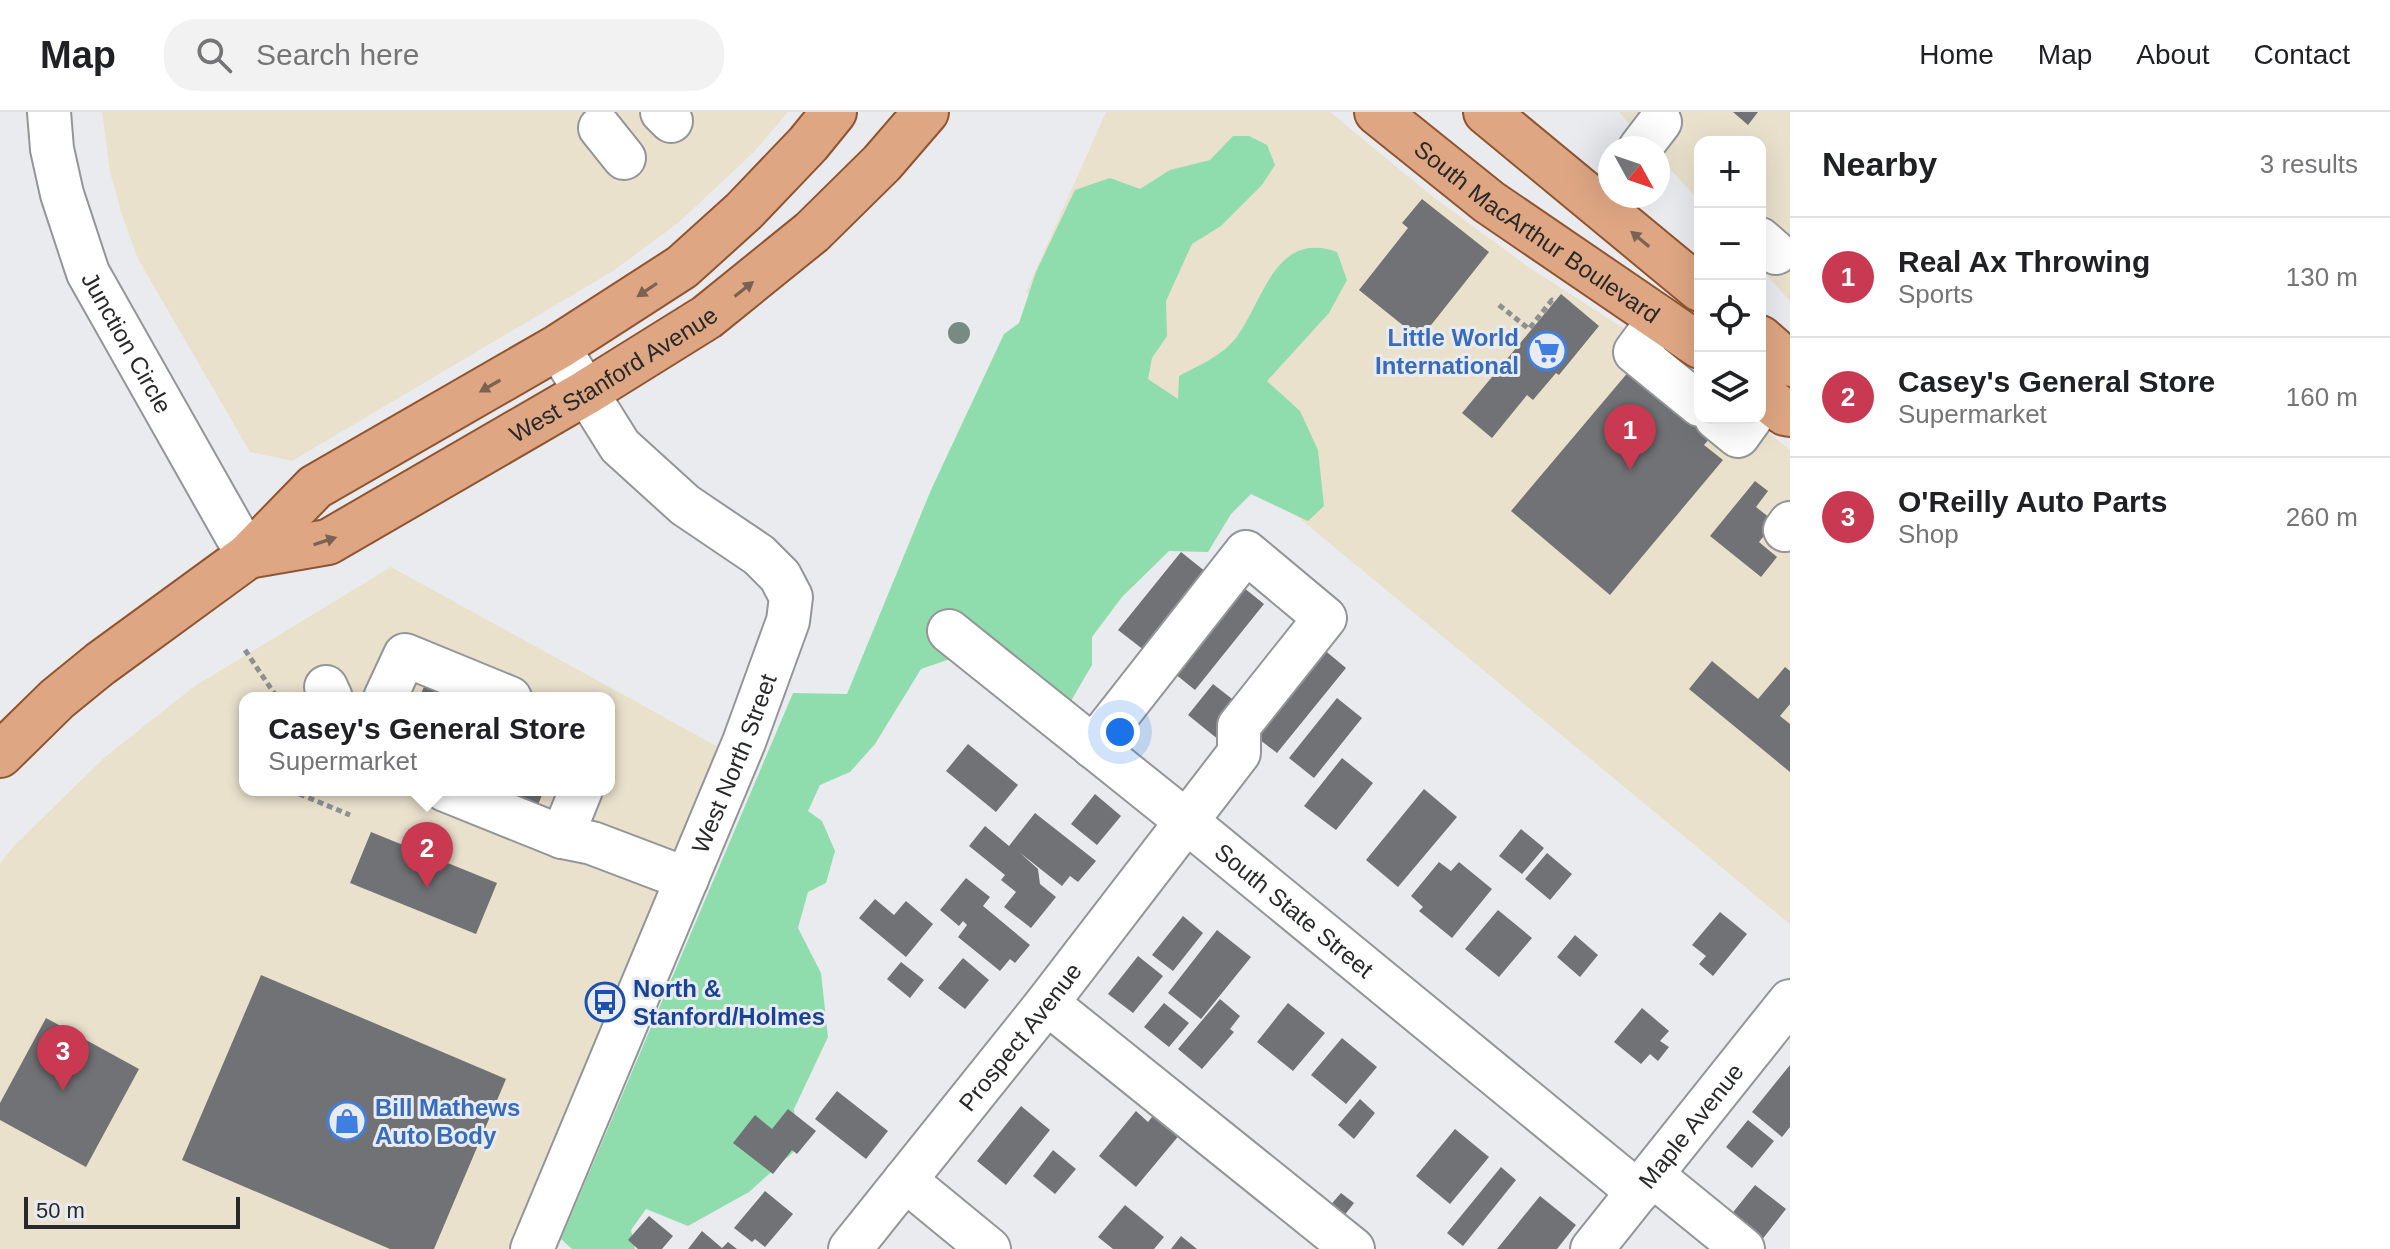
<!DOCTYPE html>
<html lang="en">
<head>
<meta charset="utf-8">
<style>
  body { margin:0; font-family:Helvetica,sans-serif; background:#f2f2f2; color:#202124 }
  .controls { position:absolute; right:24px; top:24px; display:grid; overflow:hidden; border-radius:16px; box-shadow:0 8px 32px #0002 }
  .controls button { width:72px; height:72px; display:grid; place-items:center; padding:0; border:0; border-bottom:2px solid #e0e0e0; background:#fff; color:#202124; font:40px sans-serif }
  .compass { position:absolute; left:1598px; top:24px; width:72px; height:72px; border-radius:50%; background:#fff; box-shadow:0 8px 32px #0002; rotate:130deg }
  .scale { position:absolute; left:24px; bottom:20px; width:216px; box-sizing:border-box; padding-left:8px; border:4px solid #28292a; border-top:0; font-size:22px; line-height:28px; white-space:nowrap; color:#28292a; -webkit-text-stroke:6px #eaebef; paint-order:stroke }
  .you { position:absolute; left:1120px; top:620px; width:28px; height:28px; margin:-20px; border:6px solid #fff; border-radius:50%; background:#1a73e8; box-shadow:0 0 0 12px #1a73e833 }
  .badge { display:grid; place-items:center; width:52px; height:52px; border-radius:50%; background:#c93952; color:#fff; font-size:26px; font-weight:700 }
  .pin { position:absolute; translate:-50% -66px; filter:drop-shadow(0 2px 4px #0008) }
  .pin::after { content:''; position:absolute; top:42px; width:28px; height:24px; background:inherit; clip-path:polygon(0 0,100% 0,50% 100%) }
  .popup { position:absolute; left:239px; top:580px; width:376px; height:104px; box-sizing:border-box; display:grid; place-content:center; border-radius:16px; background:#fff; filter:drop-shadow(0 2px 6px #0005); font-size:26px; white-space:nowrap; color:#757577 }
  .popup b { font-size:30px; color:#202124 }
  .popup::after { content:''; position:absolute; left:50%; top:100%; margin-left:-16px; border:16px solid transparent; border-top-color:#fff }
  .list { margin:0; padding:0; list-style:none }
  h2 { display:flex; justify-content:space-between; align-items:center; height:104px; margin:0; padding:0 32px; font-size:34px }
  h2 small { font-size:26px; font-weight:400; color:#757577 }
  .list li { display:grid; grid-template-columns:52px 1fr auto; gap:24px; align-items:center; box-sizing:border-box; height:120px; padding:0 32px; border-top:2px solid #e0e0e0 }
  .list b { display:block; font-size:30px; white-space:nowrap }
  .list p { margin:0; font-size:26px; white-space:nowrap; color:#757577 }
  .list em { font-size:26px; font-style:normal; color:#757577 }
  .icon { flex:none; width:44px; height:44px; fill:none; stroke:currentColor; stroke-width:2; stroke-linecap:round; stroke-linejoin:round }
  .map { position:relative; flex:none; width:1790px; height:1137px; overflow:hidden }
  header { display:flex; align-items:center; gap:48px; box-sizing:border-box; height:112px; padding:0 40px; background:#fff; border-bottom:2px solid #e0e0e0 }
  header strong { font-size:38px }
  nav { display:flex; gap:44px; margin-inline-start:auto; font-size:28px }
  .search { width:560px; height:72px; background:#f2f2f2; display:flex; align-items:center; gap:20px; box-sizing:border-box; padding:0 28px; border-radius:32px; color:#757577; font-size:30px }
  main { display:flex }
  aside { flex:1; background:#fff }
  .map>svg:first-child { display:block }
</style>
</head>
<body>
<header>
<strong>Map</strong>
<div class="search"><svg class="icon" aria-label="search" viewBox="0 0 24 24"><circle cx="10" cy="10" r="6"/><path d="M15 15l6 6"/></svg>Search here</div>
<nav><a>Home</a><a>Map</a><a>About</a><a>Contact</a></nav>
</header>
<main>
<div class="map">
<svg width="1790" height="1137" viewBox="0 0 1790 1137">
  <rect width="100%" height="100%" fill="#eaebef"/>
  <path fill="#e9e1cc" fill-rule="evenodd" d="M102,0H788L755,39L678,111L613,159L292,349L250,340L138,147L122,103L110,60Z
    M1106,0H1330L1432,84L1527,154L1660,240L1700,306H1750L1790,338V812L1026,180Z
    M1619,0H1790V189L1760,156V30H1700V90Z
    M391,455L720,636L512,1137H0V751L14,734L105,645L195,574ZM245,586H609V678H245Z"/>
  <path fill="#8fddac" d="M1233,24H1249L1267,33L1275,53L1262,73L1221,114L1192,132L1166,189L1167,224L1152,246L1148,267L1178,287L1179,264C1199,253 1222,244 1236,226C1264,188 1275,118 1337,140L1347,168L1329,201L1267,269L1300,299L1318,338L1324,394L1308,409L1251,382L1231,402L1208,440L1169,439L1122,485L1092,525V553L1068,594L953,546L921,557L875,632L850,660L820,673L808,699L822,709L835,739L826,771L808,780L798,816L821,861L828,925L794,997L798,1036L749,1080L688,1114L646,1097L631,1118L635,1137H572L561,1127L793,581L847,582L931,378L1004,222L1019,211L1036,160L1075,78L1110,66L1140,77L1170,58L1210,48Z"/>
  <path fill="#717275" d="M1733,0H1758L1748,13Z
    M1422,87L1489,140L1420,227L1359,178L1408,116L1402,111Z
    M1561,182L1599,214L1559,263L1556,261L1533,288L1527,283L1492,326L1462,301Z
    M1630,258L1710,326L1704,333L1723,348L1610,483L1511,399Z
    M1755,369L1768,379L1756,395L1775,410L1759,430L1777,445L1761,465L1710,424Z
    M1181,440L1211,464L1149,542L1118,518Z
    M1233,467L1264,492L1195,578L1164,553Z
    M1316,531L1346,556L1277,641L1246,617Z
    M1712,549L1758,587L1785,555L1790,559V592L1780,604L1790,612V660L1689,577Z
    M427,568L471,586H419Z
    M1213,572L1245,597L1219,628L1188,603Z
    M1337,586L1362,606L1314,666L1289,646Z
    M968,632L1018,673L996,700L946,659Z
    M1342,646L1373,671L1336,718L1304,694Z
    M1424,677L1457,705L1398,775L1366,748Z
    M472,678H544L534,703Z
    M1095,682L1121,704L1097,733L1071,712Z
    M1035,701L1096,749L1078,770L1070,764L1062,774L1019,740L1038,757L1040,772L1056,785L1031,816L1004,795L1016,780L1001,768L1005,763L969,734L985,714L1009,734Z
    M1521,717L1544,736L1522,762L1499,744Z
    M371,720L497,771L476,822L350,771Z
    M1547,741L1572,762L1550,788L1525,767Z
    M1439,750L1451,759L1459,750L1492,777L1452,826L1419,799L1423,795L1411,784Z
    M966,766L990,785L983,794L1030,833L1015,851L1010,847L1000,859L958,825L967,813L963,809L959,814L940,798Z
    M875,787L894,803L906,789L933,812L906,845L859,806Z
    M1498,798L1532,826L1499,865L1465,837Z
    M1720,800L1747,822L1713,864L1699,852L1706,844L1692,833Z
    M1183,804L1203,821L1173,859L1152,843Z
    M1217,818L1251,845L1201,907L1168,881Z
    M1575,823L1598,843L1580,865L1557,845Z
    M1138,844L1163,864L1133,901L1108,882Z
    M963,846L989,868L965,897L938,876Z
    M901,850L924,868L910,886L887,867Z
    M261,863L506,967L434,1137H390L182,1048Z
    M1220,887L1240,904L1230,917L1234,920L1202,957L1178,937Z
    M1164,891L1189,911L1169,935L1144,915Z
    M1288,891L1325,921L1293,959L1257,930Z
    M1642,896L1669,919L1660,929L1669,935L1658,949L1650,942L1641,952L1614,930Z
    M46,906L139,957L86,1055L0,1008V991Z
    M1342,926L1377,955L1346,992L1311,963Z
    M1790,953V1015L1782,1025L1752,1000Z
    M837,979L888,1019L866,1047L815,1007Z
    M1360,987L1375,1001L1354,1027L1338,1013Z
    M1021,994L1050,1018L1006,1073L977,1049Z
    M788,997L816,1019L797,1042L792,1038L773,1062L733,1031L755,1003L772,1017Z
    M1136,999L1148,1010L1156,1000L1181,1021L1136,1075L1099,1044Z
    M1748,1008L1774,1029L1752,1056L1726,1035Z
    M1455,1017L1489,1045L1450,1092L1416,1064Z
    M1053,1038L1076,1057L1055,1082L1033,1064Z
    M1501,1055L1516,1068L1463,1134L1447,1121Z
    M1755,1073L1786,1097L1761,1129L1730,1104Z
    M765,1079L793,1102L765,1135L755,1127L752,1130L734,1116Z
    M1341,1081L1354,1091L1340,1109L1327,1097Z
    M1540,1084L1576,1113L1557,1137H1497Z
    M1125,1093L1164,1125L1154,1137H1113L1098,1125Z
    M649,1104L673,1124L662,1137H638L628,1128Z
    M702,1119L722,1136L728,1130L737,1137H688Z
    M1181,1124L1197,1137H1171Z"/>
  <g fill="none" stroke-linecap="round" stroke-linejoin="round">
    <g stroke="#949599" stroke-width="46">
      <g id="minor">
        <path id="s1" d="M49,0L52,37L62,82L88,161L248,444"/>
        <path d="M662,0L671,9"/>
        <path d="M600,16L624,46"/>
        <path d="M1640,36L1660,10"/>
        <path d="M1760,127L1776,141"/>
        <path d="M1660,206L1635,240L1700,293"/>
        <path d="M1716,306L1738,324L1751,306"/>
        <path d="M1785,418L1790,411"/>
        <path id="s2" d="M949,519L1186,709L1638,1080"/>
        <path d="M326,575L331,586"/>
        <path d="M385,586L405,543L510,586"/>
        <path d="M445,678L562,725L592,731L687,767"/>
        <path d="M562,725L581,678"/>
        <path d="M1047,891L1353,1137"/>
        <path d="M1652,1063L1743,1137"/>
        <path d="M905,1068L989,1137"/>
        <path id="s3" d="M532,1137L744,630L788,509L791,485L780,464L759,443L685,393L620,334L558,235"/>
        <path id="s4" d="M850,1137L1047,891L1239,641V614L1325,506L1246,440L1093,635"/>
        <path id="s5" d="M1592,1137L1790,889"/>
      </g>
    </g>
    <g stroke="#90542f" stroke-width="48">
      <g id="major">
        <path id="s6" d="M1377,0L1489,90L1700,234"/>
        <path d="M1486,0L1700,177"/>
        <path d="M1760,226L1790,252"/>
        <path d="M1760,281L1785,301L1790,302"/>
        <path id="s7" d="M248,444L328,430L585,281L707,205L812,120L882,51L926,0"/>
        <path d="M0,643L57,587L100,552L248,444L315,375L558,235L682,155L744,99L808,32L834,0"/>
      </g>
    </g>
    <path stroke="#8e8f92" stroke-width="5" stroke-dasharray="6 4" stroke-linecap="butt" d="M1499,193L1529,217L1552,188L1554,189
      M245,538L276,584
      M290,678L350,703"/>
    <use href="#minor" stroke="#fff" stroke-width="42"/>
    <use href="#major" stroke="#dea683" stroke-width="44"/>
  </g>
  <circle fill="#768c82" cx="959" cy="221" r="11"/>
  <defs><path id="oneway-solid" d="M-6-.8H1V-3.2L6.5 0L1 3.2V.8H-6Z" transform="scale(2)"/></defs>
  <g fill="#7a6152">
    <use href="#oneway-solid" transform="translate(1640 127) rotate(-140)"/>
    <use href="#oneway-solid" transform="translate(744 177) rotate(-38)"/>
    <use href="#oneway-solid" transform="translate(647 178) rotate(146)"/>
    <use href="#oneway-solid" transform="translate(490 274) rotate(150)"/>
    <use href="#oneway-solid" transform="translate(325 429) rotate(-18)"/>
  </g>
  <defs>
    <g id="supermarket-ring" transform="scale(2)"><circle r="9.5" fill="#eaebef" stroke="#3f7fe0" stroke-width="1.5"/><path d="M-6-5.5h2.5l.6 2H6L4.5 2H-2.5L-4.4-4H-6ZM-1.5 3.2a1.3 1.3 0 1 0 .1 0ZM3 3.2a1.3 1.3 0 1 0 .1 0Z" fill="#3f7fe0"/></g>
    <g id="bus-ring" transform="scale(2)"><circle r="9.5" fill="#eaebef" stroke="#1a4fb4" stroke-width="1.5"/><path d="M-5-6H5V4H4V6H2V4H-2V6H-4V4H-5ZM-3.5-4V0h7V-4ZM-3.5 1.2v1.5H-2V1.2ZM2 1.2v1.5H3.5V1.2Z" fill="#1a4fb4"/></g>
    <g id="shop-ring" transform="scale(2)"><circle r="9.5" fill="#eaebef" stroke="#3f7fe0" stroke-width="1.5"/><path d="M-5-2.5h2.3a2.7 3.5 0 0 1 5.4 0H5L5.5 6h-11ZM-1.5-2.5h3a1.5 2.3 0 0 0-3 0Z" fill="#3f7fe0"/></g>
  </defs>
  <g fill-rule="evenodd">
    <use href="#supermarket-ring" x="1547" y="239"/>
    <use href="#bus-ring" x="605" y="890"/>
    <use href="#shop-ring" x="347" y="1009"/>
  </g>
  <g text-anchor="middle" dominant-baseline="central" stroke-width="6" stroke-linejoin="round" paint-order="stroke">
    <g font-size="24" fill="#28292a" stroke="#eaebef">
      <text stroke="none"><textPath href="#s6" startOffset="200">South MacArthur Boulevard</textPath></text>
      <text stroke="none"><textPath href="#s1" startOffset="246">Junction Circle</textPath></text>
      <text stroke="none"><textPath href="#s7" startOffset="412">West Stanford Avenue</textPath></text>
      <text stroke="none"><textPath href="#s3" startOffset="526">West North Street</textPath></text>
      <text stroke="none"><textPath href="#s2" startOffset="444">South State Street</textPath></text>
      <text stroke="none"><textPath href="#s4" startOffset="272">Prospect Avenue</textPath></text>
      <text stroke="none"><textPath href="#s5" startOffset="158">Maple Avenue</textPath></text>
    </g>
    <g font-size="24" font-weight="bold" fill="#366cbe" stroke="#eaebef" text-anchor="end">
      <text x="1519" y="225">Little World<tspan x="1519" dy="28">International</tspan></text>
      <text x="375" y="995" text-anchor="start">Bill Mathews<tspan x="375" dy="28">Auto Body</tspan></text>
    </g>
    <g font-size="24" font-weight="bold" fill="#164399" stroke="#eaebef" text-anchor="start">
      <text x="633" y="876">North &amp;<tspan x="633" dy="28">Stanford/Holmes</tspan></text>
    </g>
  </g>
</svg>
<div class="controls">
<button>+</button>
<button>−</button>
<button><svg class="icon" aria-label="locate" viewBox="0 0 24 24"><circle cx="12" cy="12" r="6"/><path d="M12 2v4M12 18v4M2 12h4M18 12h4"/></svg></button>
<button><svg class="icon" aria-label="layers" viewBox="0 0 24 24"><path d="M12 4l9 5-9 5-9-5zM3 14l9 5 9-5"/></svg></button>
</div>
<svg class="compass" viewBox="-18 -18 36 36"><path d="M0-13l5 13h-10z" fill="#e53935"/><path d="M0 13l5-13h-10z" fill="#757577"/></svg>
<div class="scale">50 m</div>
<div class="you"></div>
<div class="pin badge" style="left:1630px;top:358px">1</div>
<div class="pin badge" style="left:427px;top:776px">2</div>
<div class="popup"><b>Casey's General Store</b>Supermarket</div>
<div class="pin badge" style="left:63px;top:979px">3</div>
</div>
<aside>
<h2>Nearby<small>3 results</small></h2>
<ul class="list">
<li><span class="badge">1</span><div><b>Real Ax Throwing</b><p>Sports</p></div><em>130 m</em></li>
<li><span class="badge">2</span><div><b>Casey's General Store</b><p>Supermarket</p></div><em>160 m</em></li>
<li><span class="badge">3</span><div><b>O'Reilly Auto Parts</b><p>Shop</p></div><em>260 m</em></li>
</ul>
</aside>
</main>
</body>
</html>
